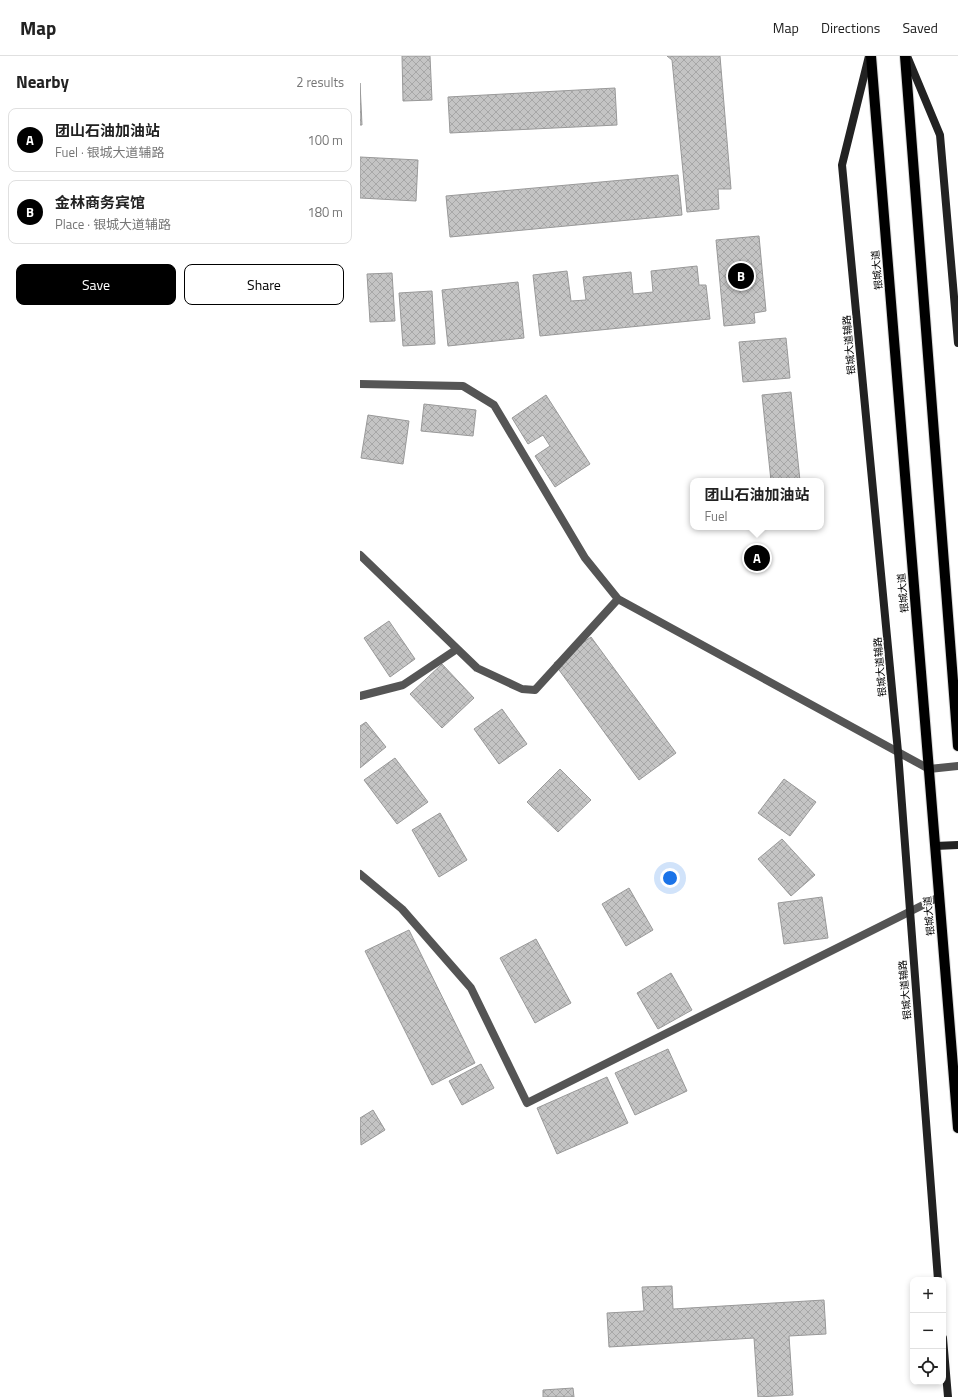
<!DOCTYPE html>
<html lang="en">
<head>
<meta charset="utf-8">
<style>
  body { margin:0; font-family:"Titillium Web","Noto Sans SC",sans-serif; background:#f2f2f2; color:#222 }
  .controls { position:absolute; right:12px; bottom:12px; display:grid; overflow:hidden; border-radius:8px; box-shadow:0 2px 6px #0003 }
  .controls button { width:36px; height:36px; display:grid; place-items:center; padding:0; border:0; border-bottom:1px solid #e0e0e0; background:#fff; color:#222; font:20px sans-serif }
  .you { position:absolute; left:310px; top:822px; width:14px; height:14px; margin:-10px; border:3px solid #fff; border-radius:50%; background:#1a73e8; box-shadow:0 0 0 6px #1a73e833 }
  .badge { display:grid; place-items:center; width:26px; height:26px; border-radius:50%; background:#000; color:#fff; font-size:13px; font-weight:700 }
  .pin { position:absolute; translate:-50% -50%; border:2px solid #fff; box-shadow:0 1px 4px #0006 }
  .popup { position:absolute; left:330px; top:422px; width:134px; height:52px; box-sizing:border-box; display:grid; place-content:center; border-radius:8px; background:#fff; filter:drop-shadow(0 1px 3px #0005); font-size:13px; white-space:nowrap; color:#767676 }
  .popup b { font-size:15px; color:#222 }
  .popup::after { content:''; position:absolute; left:50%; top:100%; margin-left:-8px; border:8px solid transparent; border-top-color:#fff }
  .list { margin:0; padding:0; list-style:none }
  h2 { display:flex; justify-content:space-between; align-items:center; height:52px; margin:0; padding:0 16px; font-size:17px }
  h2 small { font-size:13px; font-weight:400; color:#767676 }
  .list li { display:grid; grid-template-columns:26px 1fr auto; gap:12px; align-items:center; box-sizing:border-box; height:64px; margin:0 8px 8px; padding:0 8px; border:1px solid #e0e0e0; border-radius:8px }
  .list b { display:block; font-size:15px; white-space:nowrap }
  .list p { margin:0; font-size:13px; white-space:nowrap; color:#767676 }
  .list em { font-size:13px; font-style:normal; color:#767676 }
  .actions { display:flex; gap:8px; padding:12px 16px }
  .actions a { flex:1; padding:9px 0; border:1px solid #000; border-radius:8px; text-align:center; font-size:14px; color:#000 }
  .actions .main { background:#000; color:#fff }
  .icon { flex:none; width:22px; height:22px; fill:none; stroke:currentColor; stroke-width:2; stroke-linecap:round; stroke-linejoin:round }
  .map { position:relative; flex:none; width:598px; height:1341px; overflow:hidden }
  header { display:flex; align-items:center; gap:24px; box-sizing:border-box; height:56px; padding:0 20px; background:#fff; border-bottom:1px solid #e0e0e0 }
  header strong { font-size:19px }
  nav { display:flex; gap:22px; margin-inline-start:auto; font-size:14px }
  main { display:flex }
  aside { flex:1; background:#fff }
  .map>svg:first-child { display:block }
</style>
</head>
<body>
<header>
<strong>Map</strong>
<nav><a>Map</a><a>Directions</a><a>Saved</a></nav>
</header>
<main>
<aside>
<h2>Nearby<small>2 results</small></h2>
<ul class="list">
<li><span class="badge">A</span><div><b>团山石油加油站</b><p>Fuel · 银城大道辅路</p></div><em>100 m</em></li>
<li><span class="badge">B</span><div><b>金林商务宾馆</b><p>Place · 银城大道辅路</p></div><em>180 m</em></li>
</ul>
<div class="actions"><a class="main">Save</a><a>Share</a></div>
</aside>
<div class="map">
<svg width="598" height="1341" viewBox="0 0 598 1341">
  <defs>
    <pattern id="building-cross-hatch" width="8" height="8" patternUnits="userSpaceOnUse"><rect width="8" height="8" fill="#c4c4c4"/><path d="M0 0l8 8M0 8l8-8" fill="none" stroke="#a7a7a7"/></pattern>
  </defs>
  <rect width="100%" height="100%" fill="#fff"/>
  <path fill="url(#building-cross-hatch)" stroke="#999" d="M42,0H70L72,44L43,45Z
    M307,0H360L371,133H358L359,153L327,156L312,4Z
    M0,27L2,69H0Z
    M255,32L257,69L90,77L88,41Z
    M0,101L58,104L56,145L0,142Z
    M318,119L322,159L90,181L86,140Z
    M399,180L406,255L394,257L395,267L364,270L356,184Z
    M337,210L339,229H346L350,263L180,280L173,219L207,215L211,245L226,244L223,221L271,216L273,238L293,236L291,215Z
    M32,217L35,265L10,266L7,218Z
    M158,226L164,282L88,290L82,234Z
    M72,235L75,288L43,290L39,237Z
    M426,282L430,322L383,326L379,286Z
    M431,336L440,425H411L402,339Z
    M186,339L230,408L195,431L175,400L190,390L183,379L168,388L152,362Z
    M64,348L116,354L113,380L61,375Z
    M8,359L49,365L43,408L1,402Z
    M29,565L55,603L30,621L4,582Z
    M231,581L316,697L279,724L194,607Z
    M82,608L114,642L82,672L50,638Z
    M142,653L167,688L139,708L114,673Z
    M6,666L26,691L0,712V670Z
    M35,702L68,746L37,768L4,724Z
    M200,713L231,744L198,776L167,746Z
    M424,723L456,746L430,780L398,757Z
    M80,757L107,804L79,821L52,774Z
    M422,783L455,819L431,840L398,803Z
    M269,832L293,874L266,890L242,848Z
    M462,841L468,882L424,888L418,847Z
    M49,874L115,1007L72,1029L5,895Z
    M176,883L211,947L175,967L140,902Z
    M311,917L332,954L298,973L277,937Z
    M308,993L327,1035L275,1059L255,1017Z
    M121,1008L134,1032L102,1049L89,1025Z
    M247,1021L268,1067L197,1098L177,1052Z
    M13,1054L25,1074L1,1089L0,1062Z
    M312,1230L313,1253L464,1244L466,1278L429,1280L433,1339L398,1341L394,1282L249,1291L247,1257L284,1255L282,1231Z
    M213,1332L214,1341H183V1334Z"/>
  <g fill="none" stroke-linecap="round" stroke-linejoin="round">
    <g stroke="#dbdbdb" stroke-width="12">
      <path id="primary" d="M511,0L598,1072
        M545,0L598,690"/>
    </g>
    <path stroke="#555" stroke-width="8" d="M0,328L103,330L134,349L225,502L258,543L569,713L598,710
      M0,499L117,612L162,633L175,634L258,543
      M0,640L43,629L97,593
      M0,818L42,853L111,932L167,1047L579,841"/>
    <path stroke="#222" stroke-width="8" d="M509,0L482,109L538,696L578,1224
      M547,0L580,79L598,287
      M575,790L598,789
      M583,1282L588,1341"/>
    <use href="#primary" stroke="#000" stroke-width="10"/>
  </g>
  <g text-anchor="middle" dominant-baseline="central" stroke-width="3" stroke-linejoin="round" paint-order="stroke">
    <g font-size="10" fill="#000" stroke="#fff">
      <text transform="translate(517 214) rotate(-95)">银城大道</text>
      <text transform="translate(489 289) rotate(-95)">银城大道辅路</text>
      <text transform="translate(543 537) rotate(-95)">银城大道</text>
      <text transform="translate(520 611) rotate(-95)">银城大道辅路</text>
      <text transform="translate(569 860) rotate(-95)">银城大道</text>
      <text transform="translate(545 934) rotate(-95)">银城大道辅路</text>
    </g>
  </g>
</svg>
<div class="controls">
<button>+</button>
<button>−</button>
<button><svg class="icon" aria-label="locate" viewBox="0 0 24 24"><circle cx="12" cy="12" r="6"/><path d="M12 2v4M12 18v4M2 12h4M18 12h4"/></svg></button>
</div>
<div class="you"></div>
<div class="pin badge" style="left:397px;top:502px">A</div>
<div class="popup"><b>团山石油加油站</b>Fuel</div>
<div class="pin badge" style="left:381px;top:220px">B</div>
</div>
</main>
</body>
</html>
